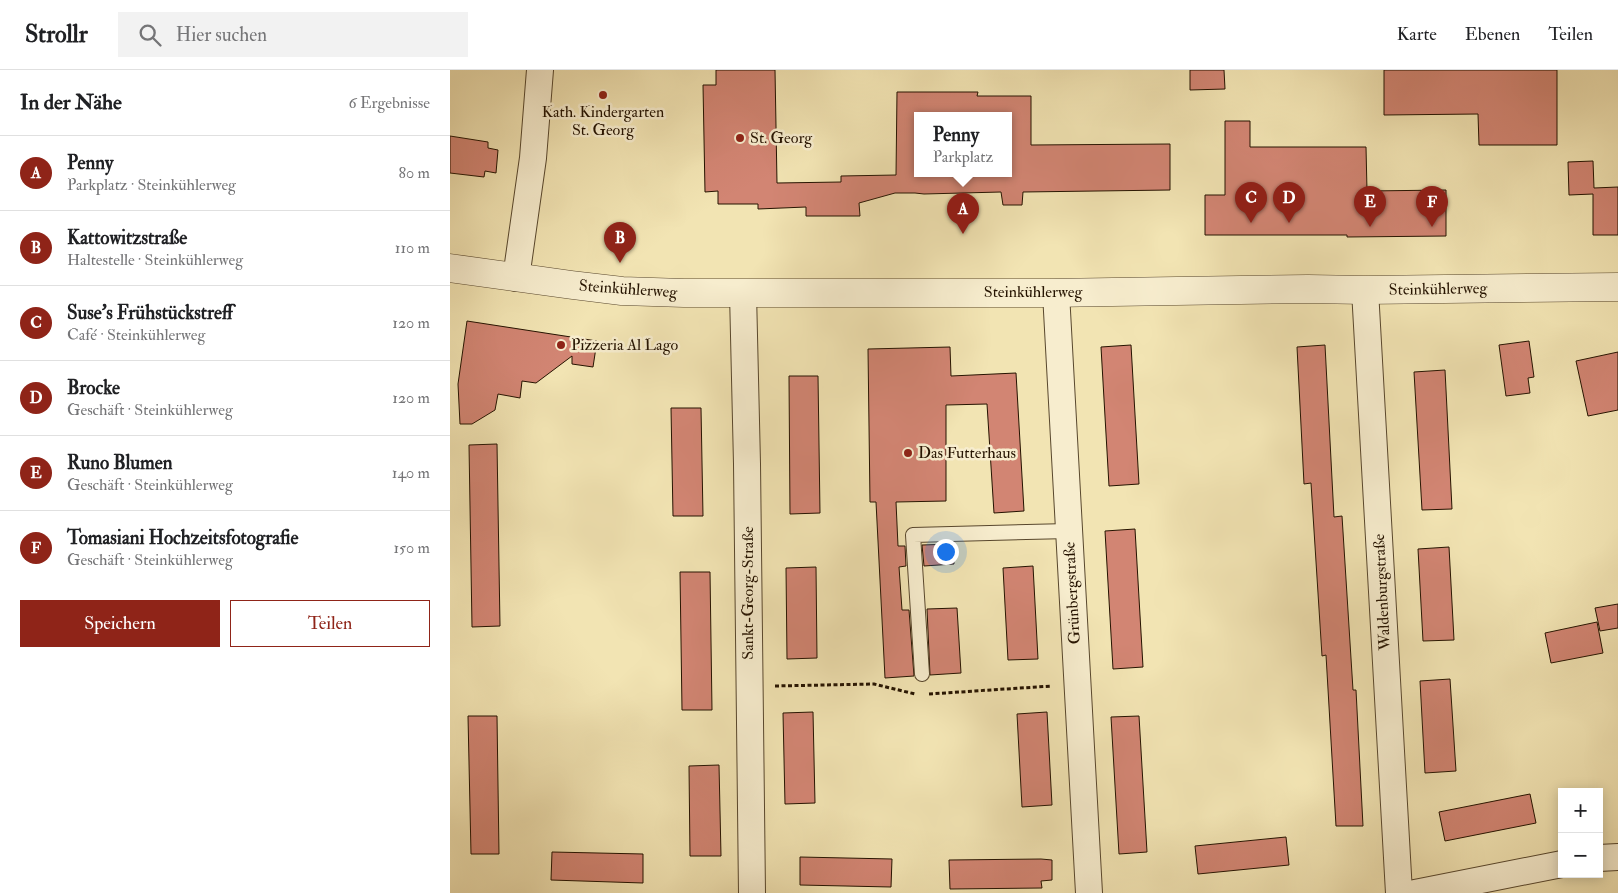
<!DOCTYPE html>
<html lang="de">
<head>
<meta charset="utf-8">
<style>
  body { margin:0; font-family:"IM FELL Double Pica",serif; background:#f2f2f2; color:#202124 }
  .controls { position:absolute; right:15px; bottom:15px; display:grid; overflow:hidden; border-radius:0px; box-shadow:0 2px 12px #0003 }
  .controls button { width:45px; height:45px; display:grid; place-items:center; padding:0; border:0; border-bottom:1px solid #e0e0e0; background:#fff; color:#202124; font:25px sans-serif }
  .you { position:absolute; left:495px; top:481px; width:18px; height:18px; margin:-12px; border:4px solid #fff; border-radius:50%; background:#1a73e8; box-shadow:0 0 0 8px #1a73e833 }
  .badge { display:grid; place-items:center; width:32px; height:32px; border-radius:50%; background:#8f2418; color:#fff; font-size:16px; font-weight:700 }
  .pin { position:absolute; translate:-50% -41px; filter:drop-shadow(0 1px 2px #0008) }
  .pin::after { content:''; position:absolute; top:26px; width:18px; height:15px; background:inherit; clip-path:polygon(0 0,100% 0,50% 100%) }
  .popup { position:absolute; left:464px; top:42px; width:98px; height:65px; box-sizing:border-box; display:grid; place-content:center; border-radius:0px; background:#fff; filter:drop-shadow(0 1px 4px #0005); font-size:16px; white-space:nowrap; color:#757577 }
  .popup b { font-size:19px; color:#202124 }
  .popup::after { content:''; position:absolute; left:50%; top:100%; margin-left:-10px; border:10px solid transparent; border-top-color:#fff }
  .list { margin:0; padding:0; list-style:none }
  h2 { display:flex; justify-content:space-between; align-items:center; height:65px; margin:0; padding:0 20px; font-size:21px }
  h2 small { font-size:16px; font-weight:400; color:#757577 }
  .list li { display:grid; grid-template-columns:32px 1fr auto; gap:15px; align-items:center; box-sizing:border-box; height:75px; padding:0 20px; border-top:1px solid #e0e0e0 }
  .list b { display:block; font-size:19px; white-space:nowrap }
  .list p { margin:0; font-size:16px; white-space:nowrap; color:#757577 }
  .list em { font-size:16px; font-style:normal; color:#757577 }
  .actions { display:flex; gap:10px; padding:15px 20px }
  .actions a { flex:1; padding:11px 0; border:1px solid #8f2418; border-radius:0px; text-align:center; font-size:18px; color:#8f2418 }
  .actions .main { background:#8f2418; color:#fff }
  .icon { flex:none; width:28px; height:28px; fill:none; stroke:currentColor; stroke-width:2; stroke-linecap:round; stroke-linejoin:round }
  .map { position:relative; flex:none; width:1168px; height:823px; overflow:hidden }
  header { display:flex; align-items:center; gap:30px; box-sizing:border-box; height:70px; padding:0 25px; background:#fff; border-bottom:1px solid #e0e0e0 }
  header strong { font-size:24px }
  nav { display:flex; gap:28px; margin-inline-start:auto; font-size:18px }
  .search { width:350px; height:45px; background:#f2f2f2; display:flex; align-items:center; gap:12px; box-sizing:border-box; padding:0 18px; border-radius:0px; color:#757577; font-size:19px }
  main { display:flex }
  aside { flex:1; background:#fff }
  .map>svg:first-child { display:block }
</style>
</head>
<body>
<header>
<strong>Strollr</strong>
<div class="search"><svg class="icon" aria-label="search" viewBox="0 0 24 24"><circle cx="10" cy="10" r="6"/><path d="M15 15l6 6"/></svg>Hier suchen</div>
<nav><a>Karte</a><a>Ebenen</a><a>Teilen</a></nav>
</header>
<main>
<aside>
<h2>In der Nähe<small>6 Ergebnisse</small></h2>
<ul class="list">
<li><span class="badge">A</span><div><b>Penny</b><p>Parkplatz · Steinkühlerweg</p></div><em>80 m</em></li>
<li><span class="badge">B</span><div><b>Kattowitzstraße</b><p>Haltestelle · Steinkühlerweg</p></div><em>110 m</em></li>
<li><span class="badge">C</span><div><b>Suse's Frühstückstreff</b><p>Café · Steinkühlerweg</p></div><em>120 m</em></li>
<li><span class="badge">D</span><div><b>Brocke</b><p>Geschäft · Steinkühlerweg</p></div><em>120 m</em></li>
<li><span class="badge">E</span><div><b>Runo Blumen</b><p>Geschäft · Steinkühlerweg</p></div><em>140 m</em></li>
<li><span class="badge">F</span><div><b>Tomasiani Hochzeitsfotografie</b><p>Geschäft · Steinkühlerweg</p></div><em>150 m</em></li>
</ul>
<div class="actions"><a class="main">Speichern</a><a>Teilen</a></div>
</aside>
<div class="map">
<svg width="1168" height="823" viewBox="0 0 1168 823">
  <rect width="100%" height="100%" fill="#f2e4b3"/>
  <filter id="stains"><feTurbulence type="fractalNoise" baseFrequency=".004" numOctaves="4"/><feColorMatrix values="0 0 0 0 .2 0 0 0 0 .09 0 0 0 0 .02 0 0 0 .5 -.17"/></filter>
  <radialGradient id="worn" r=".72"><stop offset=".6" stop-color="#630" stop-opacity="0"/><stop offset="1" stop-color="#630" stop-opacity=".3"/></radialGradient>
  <path fill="#d28573" stroke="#251300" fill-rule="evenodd" d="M266,0H325L327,113L391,112V106L446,105L447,22H528L527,26H581V75L720,74V120L573,122L572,135H553L551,122L474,124L465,123H445L409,133L410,146H356V137L308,139V134H268V121L255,122L253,15H266ZM468,45H558V103H468Z
    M740,0H774L775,19L740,20Z
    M934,0H1107V75H1029L1028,44L934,45Z
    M775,51H800V77H916L917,121L996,120V166L897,167V165H755V125H775Z
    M0,66L38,72V78L48,80L46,103L35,101L34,107L0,103Z
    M1143,91L1144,118L1168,117V165H1143V124L1119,125L1118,92Z
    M17,251L147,271L143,297L122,294V286L86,313L72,311L70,328L48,324L45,340L22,354H10L8,314Z
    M1079,271L1084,307L1078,308L1080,323L1056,326L1049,275Z
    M681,275L689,414L659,416L651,277Z
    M875,275L884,447L892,446L903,620H906L913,756H886L876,585L872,586L861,413L854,414L847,277Z
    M500,277L501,306L566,303L574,441L544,443L537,334L496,335V431L446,432L448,476H455L456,496L449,497L452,540H459L464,606L435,608L426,432H420L418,279Z
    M1168,282V340L1138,346L1126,291Z
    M995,300L1002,439L972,440L964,302Z
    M339,306H368L370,443L340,444Z
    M221,338H251L253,446H223Z
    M47,374L50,556L22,557L19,375Z
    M685,459L693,597L663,599L655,461Z
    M503,474L504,494L474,496L472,475Z
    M999,477L1004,570L973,571L968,479Z
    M583,496L588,589L558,590L553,498Z
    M366,497L367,588L337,589L336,498Z
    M230,502H260L262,640H232Z
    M1168,534V558L1150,561L1145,538Z
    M507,538L511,603L480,605L477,539Z
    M1147,552L1153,583L1101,593L1095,563Z
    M1000,609L1006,701L975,703L970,611Z
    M363,642L365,733L335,734L333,643Z
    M597,642L602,735L572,737L567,644Z
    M18,646H47L49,784H21Z
    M689,646L697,782L669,784L661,647Z
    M269,695L271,786H240L239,696Z
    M1080,724L1086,753L995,771L989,742Z
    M836,767L839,795L748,804L745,776Z
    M102,782L193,784V813L101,810Z
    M350,787L442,789L441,817L350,815Z
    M591,789L602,790V810L591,811L592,818L500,819L499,790Z"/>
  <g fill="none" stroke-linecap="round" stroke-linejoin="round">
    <g stroke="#58472d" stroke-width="16">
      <path id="service" d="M472,604L463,465L619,461"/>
    </g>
    <g stroke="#58472d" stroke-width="28">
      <path id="minor" d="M66,208L83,88L90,0
        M915,220L949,823
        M293,223L297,394L302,823
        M606,223L639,823
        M1149,788L1168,787
        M965,823L1112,794"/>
    </g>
    <g stroke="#58472d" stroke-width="29">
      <path id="tertiary" d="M0,198L122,215L172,221L234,223H599L858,219L915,220L1168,217"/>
    </g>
    <path stroke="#251300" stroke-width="3" stroke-dasharray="4 2.5" stroke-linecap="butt" d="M325,616L424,614L465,624
      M479,624L602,616"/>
    <use href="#service" stroke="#f7edce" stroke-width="14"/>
    <use href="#minor" stroke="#f7edce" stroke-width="26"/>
    <use href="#tertiary" stroke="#f7edce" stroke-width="28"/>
  </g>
  <g fill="#8f2418" stroke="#f7edce" stroke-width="2">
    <circle cx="153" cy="25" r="5"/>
    <circle cx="290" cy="68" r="5"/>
    <circle cx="111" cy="275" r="5"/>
    <circle cx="458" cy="383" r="5"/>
  </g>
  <g text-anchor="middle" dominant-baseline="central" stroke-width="5" stroke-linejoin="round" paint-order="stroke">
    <g font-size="16" fill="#251300" stroke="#f7edce" text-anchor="start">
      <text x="153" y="42" text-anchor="middle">Kath. Kindergarten<tspan x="153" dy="18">St. Georg</tspan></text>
      <text x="300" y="68">St. Georg</text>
      <text x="121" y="275">Pizzeria Al Lago</text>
      <text x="468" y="383">Das Futterhaus</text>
    </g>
    <g font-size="16" fill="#251300" stroke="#f7edce">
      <text transform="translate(178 219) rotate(4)">Steinkühlerweg</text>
      <text transform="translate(988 219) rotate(-1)">Steinkühlerweg</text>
      <text x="583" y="222">Steinkühlerweg</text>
      <text transform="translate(932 522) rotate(-93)">Waldenburgstraße</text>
      <text transform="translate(298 523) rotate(-90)">Sankt-Georg-Straße</text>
      <text transform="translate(622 523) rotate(-93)">Grünbergstraße</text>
    </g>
  </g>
  <rect width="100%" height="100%" filter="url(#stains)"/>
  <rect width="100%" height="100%" fill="url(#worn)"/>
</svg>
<div class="controls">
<button>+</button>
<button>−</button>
</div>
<div class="you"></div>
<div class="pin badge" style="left:513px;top:164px">A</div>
<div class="popup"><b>Penny</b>Parkplatz</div>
<div class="pin badge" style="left:170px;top:193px">B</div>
<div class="pin badge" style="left:801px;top:153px">C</div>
<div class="pin badge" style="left:839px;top:153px">D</div>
<div class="pin badge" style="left:920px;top:157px">E</div>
<div class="pin badge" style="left:982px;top:157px">F</div>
</div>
</main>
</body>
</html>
